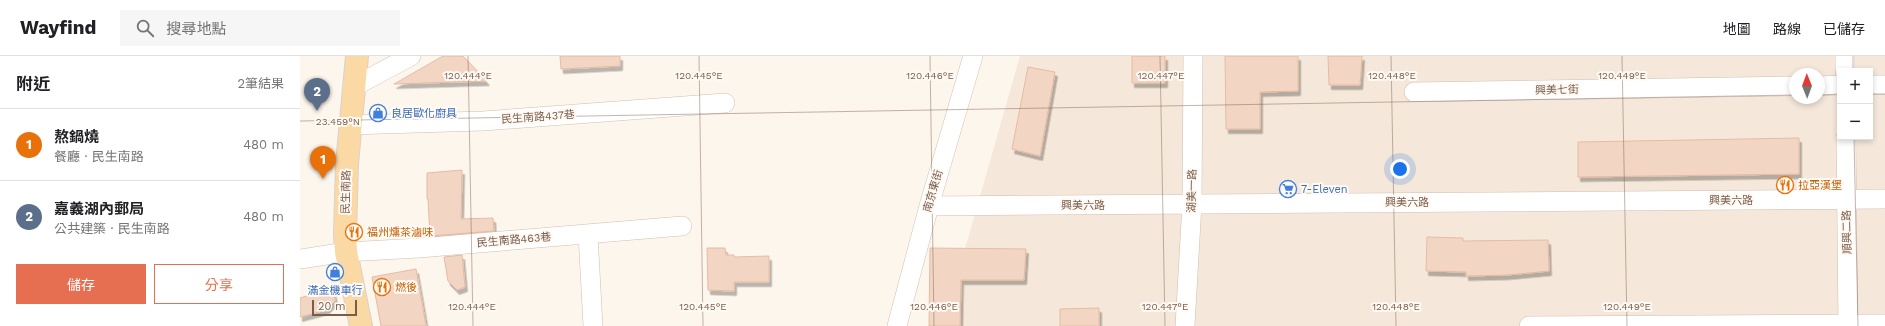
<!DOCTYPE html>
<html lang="zh-TW">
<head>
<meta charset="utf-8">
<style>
  body { margin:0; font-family:"Work Sans","Noto Sans TC",sans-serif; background:#f6f6f6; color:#202124 }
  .controls { position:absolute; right:12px; top:12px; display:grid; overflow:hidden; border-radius:0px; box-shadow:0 2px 6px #0003 }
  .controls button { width:36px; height:36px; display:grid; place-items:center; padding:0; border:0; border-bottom:1px solid #e0e0e0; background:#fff; color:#202124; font:20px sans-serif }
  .compass { position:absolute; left:1489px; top:12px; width:36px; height:36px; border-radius:50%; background:#fff; box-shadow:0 2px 6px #0003; rotate:359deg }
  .scale { position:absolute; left:12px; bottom:10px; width:45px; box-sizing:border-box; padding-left:4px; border:2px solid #7a5c4d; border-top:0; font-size:11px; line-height:14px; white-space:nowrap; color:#7a5c4d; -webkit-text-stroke:3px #fffaf3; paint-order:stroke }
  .you { position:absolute; left:1100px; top:113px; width:14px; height:14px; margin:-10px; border:3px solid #fff; border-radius:50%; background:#1a73e8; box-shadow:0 0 0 6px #1a73e833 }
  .badge { display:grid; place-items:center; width:26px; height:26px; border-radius:50%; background:#e76f51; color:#fff; font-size:13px; font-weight:700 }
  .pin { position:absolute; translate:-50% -33px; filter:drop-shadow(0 1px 2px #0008) }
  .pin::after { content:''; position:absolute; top:21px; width:14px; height:12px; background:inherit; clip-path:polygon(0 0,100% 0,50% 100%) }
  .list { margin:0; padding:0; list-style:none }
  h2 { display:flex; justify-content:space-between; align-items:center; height:52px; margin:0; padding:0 16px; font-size:17px }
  h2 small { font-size:13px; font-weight:400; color:#757577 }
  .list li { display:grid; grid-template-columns:26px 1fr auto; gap:12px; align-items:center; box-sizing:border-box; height:72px; padding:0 16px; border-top:1px solid #e0e0e0 }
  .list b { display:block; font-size:15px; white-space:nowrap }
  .list p { margin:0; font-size:13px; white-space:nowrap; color:#757577 }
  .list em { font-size:13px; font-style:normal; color:#757577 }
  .actions { display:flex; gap:8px; padding:12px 16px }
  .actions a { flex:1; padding:9px 0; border:1px solid #e76f51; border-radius:0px; text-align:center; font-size:14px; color:#e76f51 }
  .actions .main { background:#e76f51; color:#fff }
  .icon { flex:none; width:22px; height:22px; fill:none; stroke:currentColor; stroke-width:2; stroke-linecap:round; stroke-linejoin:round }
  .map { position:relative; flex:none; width:1585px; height:270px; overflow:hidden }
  header { display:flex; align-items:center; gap:24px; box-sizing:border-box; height:56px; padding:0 20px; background:#fff; border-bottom:1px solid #e0e0e0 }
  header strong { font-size:19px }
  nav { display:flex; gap:22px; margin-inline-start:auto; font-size:14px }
  .search { width:280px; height:36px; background:#f6f6f6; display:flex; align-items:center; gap:10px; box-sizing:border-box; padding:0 14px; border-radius:0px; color:#757577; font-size:15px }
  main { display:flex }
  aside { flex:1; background:#fff }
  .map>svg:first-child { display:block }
</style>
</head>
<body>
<header>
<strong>Wayfind</strong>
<div class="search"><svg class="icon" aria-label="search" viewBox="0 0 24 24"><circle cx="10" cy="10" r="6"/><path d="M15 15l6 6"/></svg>搜尋地點</div>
<nav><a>地圖</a><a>路線</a><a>已儲存</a></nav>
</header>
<main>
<aside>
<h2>附近<small>2筆結果</small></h2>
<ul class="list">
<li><span class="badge" style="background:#e8710a">1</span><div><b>熬鍋燒</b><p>餐廳 · 民生南路</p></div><em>480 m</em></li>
<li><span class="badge" style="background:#5c6f8a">2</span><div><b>嘉義湖內郵局</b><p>公共建築 · 民生南路</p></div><em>480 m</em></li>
</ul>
<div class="actions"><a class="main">儲存</a><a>分享</a></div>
</aside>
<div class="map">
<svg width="1585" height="270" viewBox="0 0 1585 270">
  <defs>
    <filter id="shadow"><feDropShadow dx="2.5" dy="4.5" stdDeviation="0" flood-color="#0004"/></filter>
  </defs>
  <rect width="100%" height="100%" fill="#fdf6ec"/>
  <path fill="#f5e8da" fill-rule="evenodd" d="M720,0H1585V270H643ZM1540,15H1570V81H1540ZM1495,18H1519V42H1495Z"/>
  <path fill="#f3d5c3" stroke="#e6bba3" filter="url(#shadow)" d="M143,0H163L187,25L94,28Z
    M260,0H320V10L261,13Z
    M832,0H865V27H832Z
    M925,0H998V35L960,36V73H926Z
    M1028,0H1062L1060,29H1029Z
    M728,11L755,16L740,100L712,93Z
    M1499,82V118L1278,121V86Z
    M162,114L161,163L193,162L194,175L130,180L128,143H127V117Z
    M1127,181L1163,182V185L1248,184L1249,215L1207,219L1166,220V216L1126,215Z
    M407,192H425L426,199H434V201L469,200V226H434V235L408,234Z
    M630,192L726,193L724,224H661L660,270H629Z
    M162,199L165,231L157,234L148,225L144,201Z
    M116,213L126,270H81L72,221Z
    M33,232L35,245L26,254L0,261V242Z
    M799,252V270H760V253Z"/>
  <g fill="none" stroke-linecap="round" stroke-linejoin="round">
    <g stroke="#d1beb0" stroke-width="20">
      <path id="minor" d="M1545,0V15
        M1570,29H1585
        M1519,30L1540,29
        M53,31L111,0
        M1114,36L1495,30
        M50,69L183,65L425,47
        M1546,81L1548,270
        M629,150L1585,143
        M288,178L293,270
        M0,203L46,196L119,192L382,170
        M597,270L629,150L673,0
        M885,270L892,148L893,0
        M1229,270L1585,268"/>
    </g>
    <g stroke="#dad1cd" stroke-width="24">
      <path id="major" d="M57,0L47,108L45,178L46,196L61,270"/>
    </g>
    <use href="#minor" stroke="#fff" stroke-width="19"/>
    <use href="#major" stroke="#fbd9a5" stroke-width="22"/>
  </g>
  <path fill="none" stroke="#7a5c4d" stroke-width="1" stroke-opacity="0.45" d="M168,0L173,270M399,0L403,270M630,0L634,270M860,0L865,270M1091,0L1096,270M1322,0L1327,270M1553,0V15M1570,38H1585M1519,39L1540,38M0,65L1495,39M1554,81L1558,270"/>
  <defs>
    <g id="shop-ring" transform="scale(0.9)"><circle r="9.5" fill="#fffaf3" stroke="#3f7fe0" stroke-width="1.5"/><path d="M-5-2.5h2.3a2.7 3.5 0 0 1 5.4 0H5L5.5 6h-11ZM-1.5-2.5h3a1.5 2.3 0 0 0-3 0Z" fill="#3f7fe0"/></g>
    <g id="restaurant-ring" transform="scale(0.9)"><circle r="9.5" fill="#fffaf3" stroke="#e8710a" stroke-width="1.5"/><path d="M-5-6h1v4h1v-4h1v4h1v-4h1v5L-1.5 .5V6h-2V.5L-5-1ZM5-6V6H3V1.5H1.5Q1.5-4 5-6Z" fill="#e8710a"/></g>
    <g id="supermarket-ring" transform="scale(0.9)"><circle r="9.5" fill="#fffaf3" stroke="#3f7fe0" stroke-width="1.5"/><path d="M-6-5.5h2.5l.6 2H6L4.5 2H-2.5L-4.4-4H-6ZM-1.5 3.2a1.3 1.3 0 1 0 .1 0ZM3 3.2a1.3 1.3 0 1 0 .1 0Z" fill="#3f7fe0"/></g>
  </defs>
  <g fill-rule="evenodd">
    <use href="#shop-ring" x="78" y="57"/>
    <use href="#restaurant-ring" x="1485" y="129"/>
    <use href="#supermarket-ring" x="988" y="133"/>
    <use href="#restaurant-ring" x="54" y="176"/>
    <use href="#shop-ring" x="35" y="216"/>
    <use href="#restaurant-ring" x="82" y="231"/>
  </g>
  <g text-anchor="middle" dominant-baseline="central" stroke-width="4" stroke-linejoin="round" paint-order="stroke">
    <g font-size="11" fill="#7a5c4d" stroke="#fffaf3">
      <text transform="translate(1257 34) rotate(-1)">興美七街</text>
      <text transform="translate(238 61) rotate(-4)">民生南路437巷</text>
      <text transform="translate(633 135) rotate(-74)">南京東街</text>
      <text transform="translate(892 135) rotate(-89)">湖美一路</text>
      <text transform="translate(46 136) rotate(-89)">民生南路</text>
      <text x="1431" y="144">興美六路</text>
      <text x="1107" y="146">興美六路</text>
      <text x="783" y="149">興美六路</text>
      <text transform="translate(1547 176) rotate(-91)">順興二路</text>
      <text transform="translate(214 184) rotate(-5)">民生南路463巷</text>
    </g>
    <g font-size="11" fill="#366cbe" stroke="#fffaf3" text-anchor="start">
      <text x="91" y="57">良居歐化廚具</text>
      <text x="1001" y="133">7-Eleven</text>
      <text x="35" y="234" text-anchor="middle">滿金機車行</text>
    </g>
    <g font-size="11" fill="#c56008" stroke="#fffaf3" text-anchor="start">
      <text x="1498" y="129">拉亞漢堡</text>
      <text x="67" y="176">福州燻茶滷味</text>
      <text x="95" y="231">燃後</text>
    </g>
  </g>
  <g font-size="10" text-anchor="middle" fill="#7a5c4d" stroke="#fffaf3" stroke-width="4" stroke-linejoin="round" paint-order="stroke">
    <text x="168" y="23">120.444°E</text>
    <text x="399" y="23">120.445°E</text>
    <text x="630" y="23">120.446°E</text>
    <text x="861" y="23">120.447°E</text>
    <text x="1092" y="23">120.448°E</text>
    <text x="1322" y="23">120.449°E</text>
    <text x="38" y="69">23.459°N</text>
    <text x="172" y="254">120.444°E</text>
    <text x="403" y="254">120.445°E</text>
    <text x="634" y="254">120.446°E</text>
    <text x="865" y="254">120.447°E</text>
    <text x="1096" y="254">120.448°E</text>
    <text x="1327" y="254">120.449°E</text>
  </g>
</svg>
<div class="controls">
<button>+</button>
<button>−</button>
</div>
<svg class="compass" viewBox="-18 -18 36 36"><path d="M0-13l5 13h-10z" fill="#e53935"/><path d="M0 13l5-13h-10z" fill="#757577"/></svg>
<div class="scale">20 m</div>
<div class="you"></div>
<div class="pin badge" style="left:23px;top:123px;background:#e8710a">1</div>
<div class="pin badge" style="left:17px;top:55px;background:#5c6f8a">2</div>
</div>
</main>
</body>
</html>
